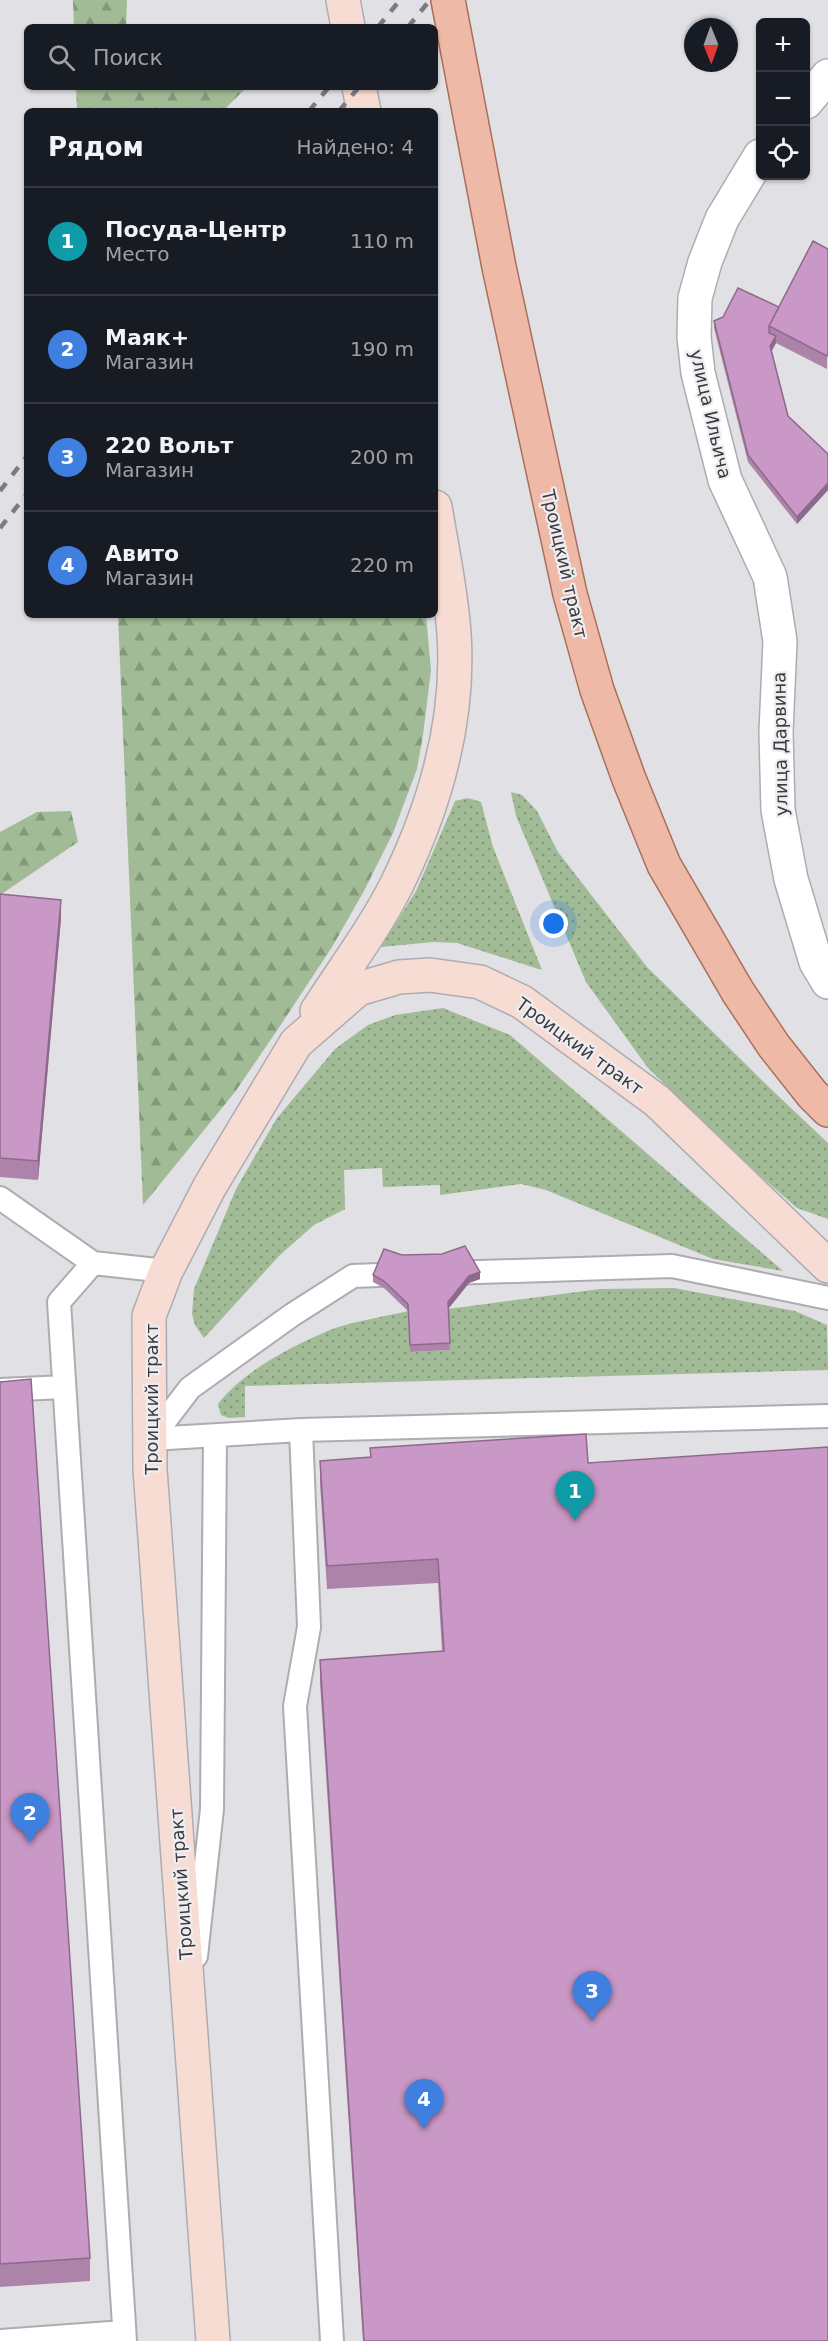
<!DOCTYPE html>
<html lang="ru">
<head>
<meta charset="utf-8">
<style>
  body { margin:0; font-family:"DejaVu Sans",sans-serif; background:#242831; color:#f1f3f6 }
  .controls { position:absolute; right:18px; top:18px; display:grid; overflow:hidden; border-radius:9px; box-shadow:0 2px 4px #0004 }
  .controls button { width:54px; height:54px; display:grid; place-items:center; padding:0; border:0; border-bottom:2px solid #363941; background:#171b24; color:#f1f3f6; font:30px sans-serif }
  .compass { position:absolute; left:684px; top:18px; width:54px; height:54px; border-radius:50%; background:#171b24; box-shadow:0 2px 4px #0004; rotate:179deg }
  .you { position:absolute; left:554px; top:924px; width:21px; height:21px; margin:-15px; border:4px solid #fff; border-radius:50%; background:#1a73e8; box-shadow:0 0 0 9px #1a73e833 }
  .badge { display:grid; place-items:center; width:39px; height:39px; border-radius:50%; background:#b45309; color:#fff; font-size:20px; font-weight:700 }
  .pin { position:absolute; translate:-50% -50px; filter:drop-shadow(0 2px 3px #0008) }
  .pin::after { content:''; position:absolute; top:32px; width:21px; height:18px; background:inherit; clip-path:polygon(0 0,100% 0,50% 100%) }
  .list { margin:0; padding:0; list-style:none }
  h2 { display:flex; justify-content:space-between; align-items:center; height:78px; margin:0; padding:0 24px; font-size:26px }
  h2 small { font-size:20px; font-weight:400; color:#9ea1a6 }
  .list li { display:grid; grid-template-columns:39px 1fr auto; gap:18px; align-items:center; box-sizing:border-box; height:108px; padding:0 24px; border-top:2px solid #363941 }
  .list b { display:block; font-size:22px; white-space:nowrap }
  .list p { margin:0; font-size:20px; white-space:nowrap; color:#9ea1a6 }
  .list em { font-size:20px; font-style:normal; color:#9ea1a6 }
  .icon { flex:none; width:33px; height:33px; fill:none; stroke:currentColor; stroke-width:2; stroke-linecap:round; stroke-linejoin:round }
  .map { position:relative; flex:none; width:828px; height:2341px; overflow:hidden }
  .search { position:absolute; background:#171b24; box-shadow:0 2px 4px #0004; left:24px; top:24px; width:414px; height:66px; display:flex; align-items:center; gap:15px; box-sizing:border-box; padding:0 21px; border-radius:9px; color:#9ea1a6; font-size:22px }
  .panel { position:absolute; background:#171b24; box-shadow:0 2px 4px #0004; left:24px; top:108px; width:414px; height:510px; border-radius:9px }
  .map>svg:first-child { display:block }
</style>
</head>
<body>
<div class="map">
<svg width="828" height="2341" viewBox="0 0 828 2341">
  <defs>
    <pattern id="grass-dots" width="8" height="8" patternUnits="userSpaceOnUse" patternTransform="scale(1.5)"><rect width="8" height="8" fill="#a1bb96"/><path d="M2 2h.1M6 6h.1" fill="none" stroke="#84997c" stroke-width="1.8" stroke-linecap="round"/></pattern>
    <pattern id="forest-firs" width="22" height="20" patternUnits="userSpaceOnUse" patternTransform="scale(1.5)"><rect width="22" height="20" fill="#a1bb96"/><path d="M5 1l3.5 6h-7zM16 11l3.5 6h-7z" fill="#84997c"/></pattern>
  </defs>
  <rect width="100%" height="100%" fill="#e1e0e4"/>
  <path fill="url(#grass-dots)" d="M511,792L522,795L537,811L558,852L647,967L773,1091L828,1143V1219L797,1208L747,1164L648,1068L586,982L516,816Z
    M468,798L481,802L493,847L542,970L457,943L433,942L381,947L416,891L455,801Z
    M443,1008L510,1035L783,1271L713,1259L546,1190L521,1184L440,1195V1185L383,1187L382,1168L344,1170L345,1209L314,1225L280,1255L204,1338L195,1325L192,1314L194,1289L236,1189L277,1118L335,1049L368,1025L395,1015Z
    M674,1288L795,1311L827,1325L828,1370L245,1386V1417L229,1418L221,1415L218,1404C243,1371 292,1346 330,1330C354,1321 383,1317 408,1311L410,1352L450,1350L448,1309L600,1289Z"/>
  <path fill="url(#forest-firs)" d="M73,0H127L126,27H74Z
    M76,87H247L223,111H77Z
    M118,615H426L431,670L423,735L417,769L393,833L364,891L332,947L280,1026L235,1092L143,1205Z
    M71,811L78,842L0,895V832L37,812Z"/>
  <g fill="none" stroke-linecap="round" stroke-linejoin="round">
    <g stroke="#adacb0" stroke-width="26">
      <path id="service" d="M0,1198L93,1263
        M449,1273L672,1266L828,1298
        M0,1390L64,1387
        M301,1430L309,1627L295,1706L332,2341
        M151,1439L190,1388L292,1315L353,1276L404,1274
        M151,1439L301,1430L828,1416
        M196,1956L212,1809L215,1436
        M1,2341L124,2332
        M125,2341L59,1302L93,1263L166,1271"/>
    </g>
    <g stroke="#adacb0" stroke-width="36">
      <path id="minor" d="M806,102L828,76
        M760,156L722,219L705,262L695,298L694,337L698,373L725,480L770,577L780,641L776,732L778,810L791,879L816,962L828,982"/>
    </g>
    <g stroke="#adacb0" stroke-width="36">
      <path id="secondary" d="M343,0L348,27
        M359,87L364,111
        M317,1011C344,969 375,928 397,884C435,806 460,720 454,633C451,591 442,549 435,507
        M213,2341L150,1469L149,1316L166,1271L210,1186L296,1043L358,989L399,977L430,975L480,982L522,1002L657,1101L828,1266"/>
    </g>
    <g stroke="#a8705c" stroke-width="36">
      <path id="primary" d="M448,0L499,267L570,594L597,690L629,779L664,865L738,992L774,1046L812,1094L828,1110"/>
    </g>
    <use href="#service" stroke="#fff" stroke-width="22"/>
    <use href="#minor" stroke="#fff" stroke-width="33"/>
    <use href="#secondary" stroke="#f7dcd3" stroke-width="33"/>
    <use href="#primary" stroke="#eebaa7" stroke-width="33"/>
    <path stroke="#7c7c7f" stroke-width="4.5" stroke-dasharray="10 10" stroke-linecap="butt" d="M378,27L400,0
      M408,27L430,0
      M309,111L329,87
      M339,111L359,87
      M0,491L27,456
      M0,528L27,494"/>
  </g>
  <path fill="#ad83aa" d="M828,249L827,369L776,343L772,351L788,416L828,454V490L797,524L748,462L714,328V321L779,307Z
    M0,894L61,918L38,1180L0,1177Z
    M402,1255L480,1279L469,1283L449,1308L450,1350L410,1352L408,1311L384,1288L373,1282V1275Z
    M0,1382L90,2258V2281L0,2287Z
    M370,1448L588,1463L828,2341H363L320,1683V1660L442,1651L438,1583L327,1589L320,1484V1461L370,1458Z"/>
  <path fill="#8d6a8b" d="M776,336V343L770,353V346Z
    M828,483V490L797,524V517Z
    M61,900V918L38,1180V1161Z
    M480,1272V1279L469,1283L448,1309V1302L469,1276Z"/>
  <path fill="#c998c6" stroke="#8d6a8b" stroke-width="1.5" d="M813,241L828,249V354L827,356L769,326Z
    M738,288L779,307L769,326V333L776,336L770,346L788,416L828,454V483L797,517L748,455L714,321L723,317Z
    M0,894L61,900L38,1161L0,1158Z
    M465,1246L480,1272L469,1276L448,1302L450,1343L410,1345L408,1304L384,1281L373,1275L384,1249L402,1255L442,1254Z
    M31,1379L90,2258L0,2264V1382Z
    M586,1434L588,1463L828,1447V2341H364L320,1660L444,1651L438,1559L327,1566L320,1461L371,1457L370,1448Z"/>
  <g text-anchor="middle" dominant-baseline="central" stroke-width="4.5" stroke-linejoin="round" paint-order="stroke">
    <g font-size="18" fill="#3b3b3d" stroke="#eeedf2">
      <text transform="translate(711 414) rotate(77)">улица Ильича</text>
      <text transform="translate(565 564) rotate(77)">Троицкий тракт</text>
      <text transform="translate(780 744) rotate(-91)">улица Дарвина</text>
      <text transform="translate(580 1046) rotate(36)">Троицкий тракт</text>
      <text transform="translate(151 1399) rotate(-90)">Троицкий тракт</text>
      <text transform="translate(181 1884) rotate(-94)">Троицкий тракт</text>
    </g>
  </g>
</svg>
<div class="controls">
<button>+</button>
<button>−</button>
<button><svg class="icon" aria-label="locate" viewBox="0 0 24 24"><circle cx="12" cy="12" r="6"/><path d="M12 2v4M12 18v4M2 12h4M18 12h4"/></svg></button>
</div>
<svg class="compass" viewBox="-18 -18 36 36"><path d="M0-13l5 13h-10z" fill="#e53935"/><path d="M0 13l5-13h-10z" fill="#9ea1a6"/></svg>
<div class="you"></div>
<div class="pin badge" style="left:575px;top:1521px;background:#0f9aa8">1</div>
<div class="pin badge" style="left:30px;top:1843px;background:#3f7fe0">2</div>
<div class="pin badge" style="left:592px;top:2021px;background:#3f7fe0">3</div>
<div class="pin badge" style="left:424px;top:2129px;background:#3f7fe0">4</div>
<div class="search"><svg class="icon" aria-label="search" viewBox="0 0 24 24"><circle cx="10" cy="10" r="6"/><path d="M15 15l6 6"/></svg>Поиск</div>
<section class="panel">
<h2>Рядом<small>Найдено: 4</small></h2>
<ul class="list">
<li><span class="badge" style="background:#0f9aa8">1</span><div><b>Посуда-Центр</b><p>Место</p></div><em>110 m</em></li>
<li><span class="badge" style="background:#3f7fe0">2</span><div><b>Маяк+</b><p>Магазин</p></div><em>190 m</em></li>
<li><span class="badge" style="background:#3f7fe0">3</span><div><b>220 Вольт</b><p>Магазин</p></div><em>200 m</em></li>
<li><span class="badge" style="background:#3f7fe0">4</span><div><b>Авито</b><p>Магазин</p></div><em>220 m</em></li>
</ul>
</section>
</div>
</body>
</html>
